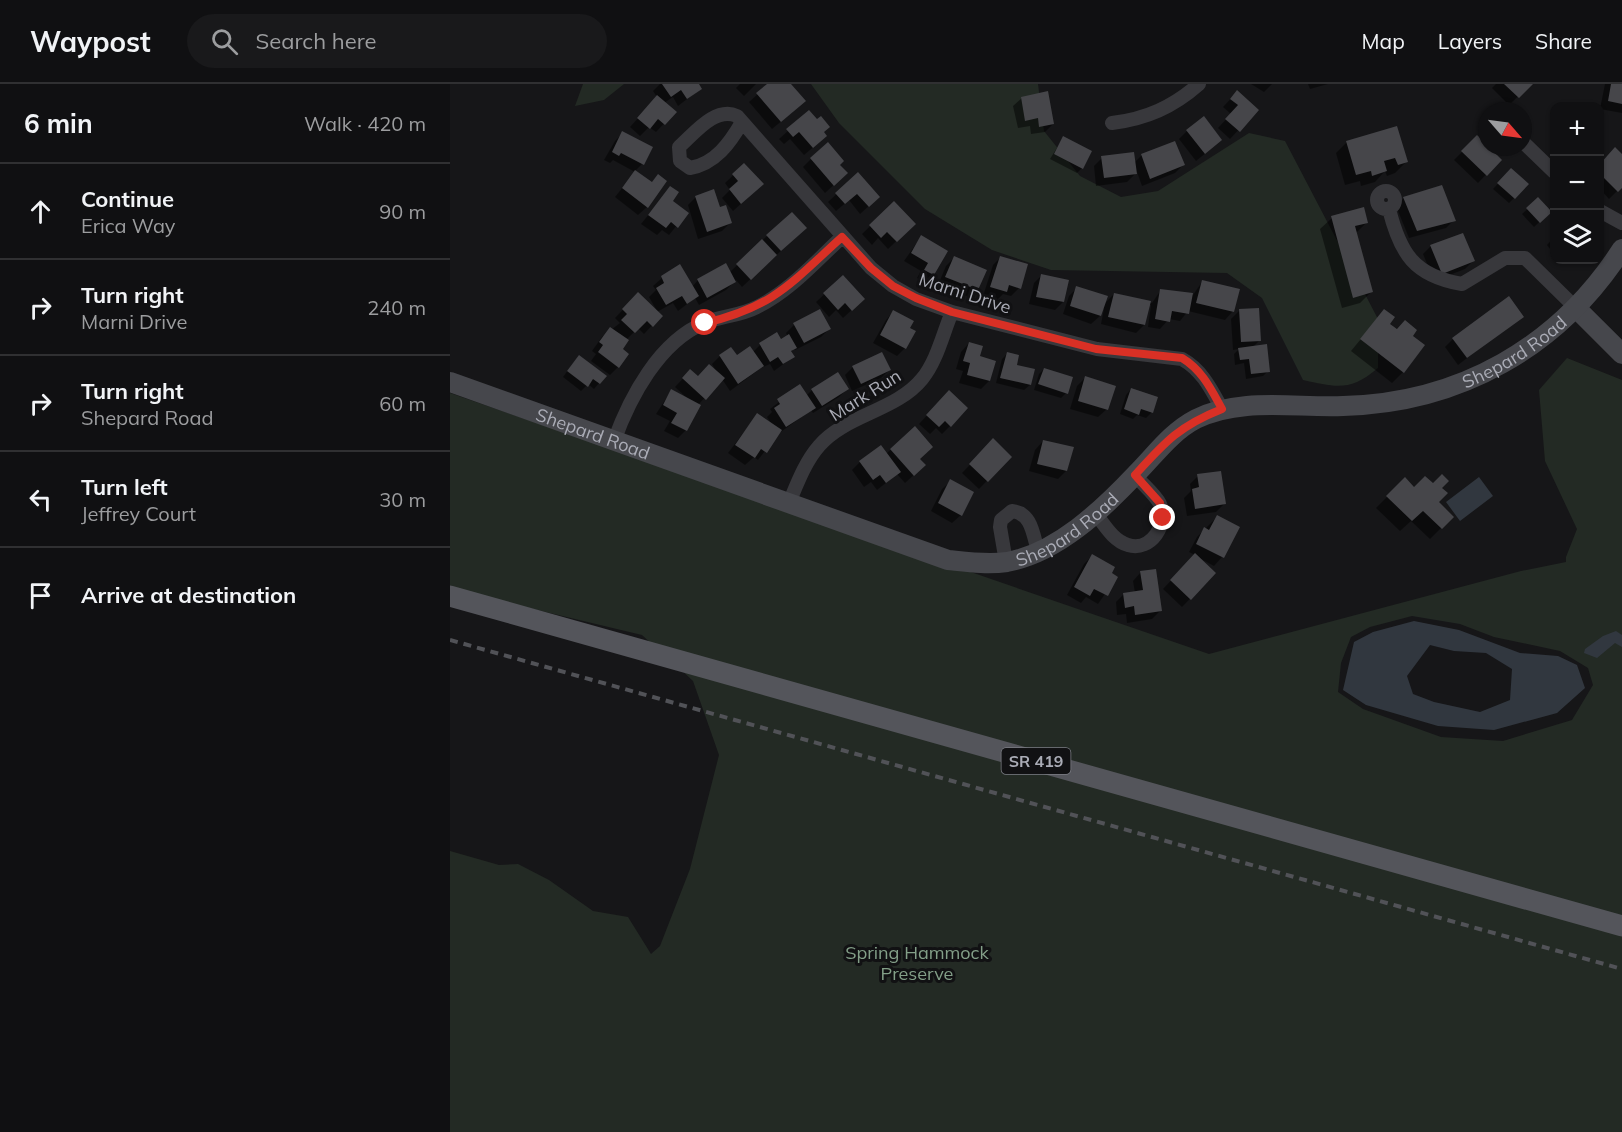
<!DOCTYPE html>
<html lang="en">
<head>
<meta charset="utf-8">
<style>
  body { margin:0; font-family:Mulish,sans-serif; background:#19191b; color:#f1f3f6 }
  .controls { position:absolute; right:18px; top:18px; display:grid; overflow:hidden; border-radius:12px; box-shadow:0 2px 4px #0004 }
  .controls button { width:54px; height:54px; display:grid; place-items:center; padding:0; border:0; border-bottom:2px solid #303032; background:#101012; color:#f1f3f6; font:30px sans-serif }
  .compass { position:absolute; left:1028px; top:18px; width:54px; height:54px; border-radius:50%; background:#101012; box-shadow:0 2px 4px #0004; rotate:118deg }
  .stop { position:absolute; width:18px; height:18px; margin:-14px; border:4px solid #d93025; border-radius:50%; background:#fff }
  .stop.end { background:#d93025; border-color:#fff; box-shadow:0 2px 6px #0008 }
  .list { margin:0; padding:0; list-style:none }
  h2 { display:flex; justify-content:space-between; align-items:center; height:78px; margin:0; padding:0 24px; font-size:26px }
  h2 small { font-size:20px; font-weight:400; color:#9c9d9f }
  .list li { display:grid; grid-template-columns:39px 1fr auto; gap:18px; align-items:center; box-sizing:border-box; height:96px; padding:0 24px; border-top:2px solid #303032 }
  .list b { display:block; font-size:22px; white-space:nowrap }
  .list p { margin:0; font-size:20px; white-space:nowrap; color:#9c9d9f }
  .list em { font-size:20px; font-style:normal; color:#9c9d9f }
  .icon { flex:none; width:33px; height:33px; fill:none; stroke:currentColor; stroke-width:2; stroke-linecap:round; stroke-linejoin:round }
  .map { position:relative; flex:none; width:1172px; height:1048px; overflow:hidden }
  header { display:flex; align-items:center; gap:36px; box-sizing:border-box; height:84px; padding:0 30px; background:#101012; border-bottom:2px solid #303032 }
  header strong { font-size:28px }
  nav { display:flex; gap:33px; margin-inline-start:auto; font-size:21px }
  .search { width:420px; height:54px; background:#19191b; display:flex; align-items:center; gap:15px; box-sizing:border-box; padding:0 21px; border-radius:33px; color:#9c9d9f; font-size:22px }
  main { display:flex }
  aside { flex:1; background:#101012 }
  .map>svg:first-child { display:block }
</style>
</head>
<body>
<header>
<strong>Waypost</strong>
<div class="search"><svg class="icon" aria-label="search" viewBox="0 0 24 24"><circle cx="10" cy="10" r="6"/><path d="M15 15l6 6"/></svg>Search here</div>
<nav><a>Map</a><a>Layers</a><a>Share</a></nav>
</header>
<main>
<aside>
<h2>6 min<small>Walk · 420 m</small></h2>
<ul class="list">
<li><svg class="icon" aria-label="ahead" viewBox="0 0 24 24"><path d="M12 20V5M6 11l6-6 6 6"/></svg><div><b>Continue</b><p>Erica Way</p></div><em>90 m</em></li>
<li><svg class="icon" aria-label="right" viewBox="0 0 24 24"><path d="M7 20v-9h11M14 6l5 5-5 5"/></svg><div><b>Turn right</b><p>Marni Drive</p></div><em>240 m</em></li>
<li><svg class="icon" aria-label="right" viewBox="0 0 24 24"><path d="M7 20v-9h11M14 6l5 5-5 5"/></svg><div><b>Turn right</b><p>Shepard Road</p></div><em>60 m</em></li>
<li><svg class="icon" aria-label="left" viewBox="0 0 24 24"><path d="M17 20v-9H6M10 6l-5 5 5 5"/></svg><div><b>Turn left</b><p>Jeffrey Court</p></div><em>30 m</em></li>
<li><svg class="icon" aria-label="arrive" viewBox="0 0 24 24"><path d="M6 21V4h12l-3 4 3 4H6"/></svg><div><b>Arrive at destination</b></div></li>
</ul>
</aside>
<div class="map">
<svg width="1172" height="1048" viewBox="0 0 1172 1048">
  <rect width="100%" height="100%" fill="#161618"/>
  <path fill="#232a24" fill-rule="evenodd" d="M133,0H174L154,16L125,22Z
    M361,0H588L594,47L630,92L671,113L708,107L799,49L835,57L928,235V284C900,308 886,303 853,296L812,214L777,189L601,186L542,166L475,125L389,39Z
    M1117,274L1172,296V835L205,563L192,551L0,505V309L759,570L1071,487L1116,478V473L1127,445L1095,377L1089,306ZM962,532L1010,540L1044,553L1110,567L1138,584L1143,601L1122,636L1053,657L991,653L913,625L888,608L891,579L901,553L920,543Z
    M227,582L1172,848V1048H0V767L49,781L68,780L99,796L143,827L178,833L201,870L210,862L240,785L269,671L243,597Z"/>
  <path fill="#31373f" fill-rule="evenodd" d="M1029,393L1043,412L1010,437L996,418Z
    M964,537L1009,546L1070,569L1108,572L1127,581L1135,604L1107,629L1044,646L988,642L916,621L893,606L904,558L923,548ZM980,561L1004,567L1036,569L1062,585L1060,616L1030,628L984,618L963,610L957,592Z
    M1166,547L1172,551V563L1165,559L1147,574L1134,569L1135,565L1153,552Z"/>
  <path fill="#0007" d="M210,0H247L250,5L228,22L223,13L214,19L225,28L206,48L199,43L190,52L180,43L207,13L203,7Z
    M290,0H306L294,12L286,4Z
    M319,0H340L346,25L322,45L299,18Z
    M801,0H822L814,8Z
    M858,0H878L860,5Z
    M1046,0H1081L1059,21L1042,4Z
    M1155,0H1172V29L1150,25Z
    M787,8L807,26L780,55L768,44L781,30L773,23Z
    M572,14L603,40L595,48L581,50L580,42L568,44L563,22Z
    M359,28L372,49L367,60L354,71L340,55L334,60L329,55Z
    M946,44L956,78L945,89L937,92L935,87L925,98L911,102L910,97L895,101L886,69L897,58Z
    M737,47L762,64L746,77L729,55Z
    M173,49L192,80L185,87L197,123L188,131L165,113L185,88L163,76L160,79L154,76L165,57Z
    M1027,53L1050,76L1028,99L1004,76Z
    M613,54L632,84L627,89L600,75Z
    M1165,66L1172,102L1159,115L1150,105V82Z
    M692,71L733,81L725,89L692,102L687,88L677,98L646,102L644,82L652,74L684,79Z
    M361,75L388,97L375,109L353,83Z
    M294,81L304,108L283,127L272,114L280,106L275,99Z
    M408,90L420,121L410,130L399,116L386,127L378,118Z
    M1056,91L1064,114L1059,119L1043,105Z
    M220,104L221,117L237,129L219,151L212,146L207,151L191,140Z
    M246,113L269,125L280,139L272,147L248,155L238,121Z
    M954,114L1004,136L996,144L959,154L946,122Z
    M1088,115L1100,128L1084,143L1072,130Z
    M444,119L464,140L438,165L428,154L422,161L412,150Z
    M882,134L916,139L906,149L921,208L910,219L892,224L870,145Z
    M317,152H347L292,203L286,196L276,206L249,221L245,214L228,227L223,219L207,228L211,232L194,250L188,244L176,256L171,265L168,283L160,291L141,277L146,270L142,267L152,253L170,239L165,234L188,210L207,227L199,213L206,206L203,202L212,194L229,183L242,203L248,196L279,189Z
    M471,153L483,190L475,198L467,194L471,187L454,177Z
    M1104,153V170L1097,161Z
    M981,162L1023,177L1015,185L984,197L973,170Z
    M551,173L569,204L561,212L553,210L547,216L533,212L543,181Z
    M504,174L527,205L519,213L488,201L496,182Z
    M1109,176H1118L1113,180Z
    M592,191L613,218L605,226L579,220L584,199Z
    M393,193L405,223L393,234L386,226L379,233L366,218Z
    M752,198L783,227L775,236L738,227L730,237L719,235L710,245L698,243L701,221H699L694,241L686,249L651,240L654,225L652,224L650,232L641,240L613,230L619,212L627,204L653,221L664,210L702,219L711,206L743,211Z
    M444,227L458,244L455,264L447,272L423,259L436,236Z
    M789,227L810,256L802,264L818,287L813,292L796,295L794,279L785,281L784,270L789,265L783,266L781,235Z
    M934,227L938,240L961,252L953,288L942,299L901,267Z
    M1072,232L1008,281L995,263L1003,255Z
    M344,241L379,245L371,253L345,266L344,264L340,269L343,273L324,287L320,280L311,284L280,307L272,295L248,321L236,346L228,354L214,347L220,337L206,330L221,307L237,314L225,303L240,287L248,293L266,287L262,280L270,272L287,273L303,268L310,261L331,257L338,253L336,249Z
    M519,259L539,297L531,305L509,299L513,287L506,285L511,268Z
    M557,270L565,282L583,287L580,301L574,306L546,299L552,275Z
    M124,278L155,292L144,305L138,300L131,307L113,293Z
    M403,283L439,286L431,294L402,307L395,291Z
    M594,285L616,309L611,314L584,306L589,290Z
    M635,294L657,325L648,333L620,325L627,302Z
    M350,302L356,312L362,306L397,305L389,313L363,329L361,326L328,350L308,376L304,373L295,381L278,369L307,331L322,341L317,333L322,328L320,325Z
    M681,305L706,314L701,329L696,334L687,331L683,335L670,330L676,311Z
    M491,316L500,342L492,350L486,344L480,350L469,340Z
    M464,344L469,375L466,389L455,399L447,390L427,406L421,398L414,403L402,386L410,378L436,370Z
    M543,357L560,373L529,405L512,389Z
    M593,357L616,387L608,395L579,387L585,366Z
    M748,392L774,420L766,428L737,432L734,414L741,407L740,400Z
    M955,395L964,405L990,404L987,419L1002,433L980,455L961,437L950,447L926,424Z
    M501,397L511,431L502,439L481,427L492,405Z
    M767,433L788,444L772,473L764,482L749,474L764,490L732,523L713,505L745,471L739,468L747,453Z
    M642,472L666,494L648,520L636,513L631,519L617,511L634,480Z
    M691,488L710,527L702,535L677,539L676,530L667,531L666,518L674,510L685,509L683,497Z"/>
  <path fill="#46464a" d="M212,0H249L252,5L237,15L231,6L221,13Z
    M317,0H341L356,17L331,38L306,9Z
    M1054,0H1083L1069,14Z
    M1161,0H1172V20L1158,17Z
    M787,6L809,26L790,48L775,35L788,21L780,15Z
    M598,7L604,40L589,43L588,34L575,37L571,13Z
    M207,11L227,28L215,41L208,35L200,45L187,34Z
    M359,26L367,35L371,32L380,43L374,48L377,52L363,64L349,48L343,53L336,45Z
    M754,32L772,56L755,70L736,46Z
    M947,42L958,78L948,81L945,74L934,77L937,87L922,92L921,87L906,91L896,57Z
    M172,47L203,63L194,81L171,69L169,72L162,68Z
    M1027,51L1052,76L1037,92L1011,67Z
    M613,52L642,67L633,85L604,70Z
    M725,57L735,81L700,95L691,70Z
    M378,58L394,77L390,81L398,89L384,102L360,74Z
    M1165,63L1172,70V104L1168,108L1150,90V80Z
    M684,68L687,90L654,94L651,72Z
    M294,79L314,100L291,120L279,105L288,97L282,90Z
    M1061,84L1079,100L1065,115L1047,99Z
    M185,86L202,98L208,90L217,97L198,124L172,104Z
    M408,88L430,113L419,123L407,110L395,120L385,109Z
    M992,101L1006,137L967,147L953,113Z
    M220,102L229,108L223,117L239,129L228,144L221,138L216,144L198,131Z
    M264,105L270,123L276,121L282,139L257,148L245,112Z
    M1088,113L1102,128L1090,139L1076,124Z
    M444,117L466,140L447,158L437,148L431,154L419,141Z
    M914,123L918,139L905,142L923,208L903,214L881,132Z
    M342,128L357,144L331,167L316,151Z
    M1013,149L1025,177L992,190L980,161Z
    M471,151L498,167L484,191L474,186L478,179L461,169Z
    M312,155L327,171L301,196L286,180Z
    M504,172L537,186L528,206L495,193Z
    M550,172L578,180L571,205L559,201L557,208L540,203Z
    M276,179L286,198L257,214L247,195Z
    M230,180L249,212L237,220L232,212L216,221L206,204L214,199L211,192Z
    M591,190L619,196L614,218L586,213Z
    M393,191L415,215L402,227L395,219L388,226L373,209Z
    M752,196L790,205L784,228L746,219Z
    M626,202L658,212L651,232L620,222Z
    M710,205L743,209L739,230L722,227L720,238L705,235Z
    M188,208L213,232L203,243L197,237L185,249L171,236L177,230L172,225Z
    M664,209L701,217L695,241L658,233Z
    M1059,212L1074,233L1017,274L1002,254Z
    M809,224L811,257L791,258L789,225Z
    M370,225L381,245L354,259L343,239Z
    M934,225L945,233L940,240L947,245L955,236L967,246L963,252L975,261L954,289L910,255Z
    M443,226L464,237L460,244L466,247L456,265L430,251Z
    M160,243L179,256L173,265L179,270L169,284L148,268L153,261L149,258Z
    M327,248L331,255L339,250L347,264L341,267L345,273L333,280L328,273L320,278L309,259Z
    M519,258L533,262L530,272L546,277L540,297L517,291L520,279L513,277Z
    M817,260L820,288L801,290L799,275L790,276L788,264Z
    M300,262L314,282L288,300L269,271L281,263L287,271Z
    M432,268L441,286L411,300L402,282Z
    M557,268L569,271L567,281L585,285L581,301L550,294Z
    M129,271L157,292L150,300L143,295L138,303L117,287Z
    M259,280L275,294L256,316L232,294L240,285L248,292Z
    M594,284L623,293L618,310L588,300Z
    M388,288L399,305L372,322L361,305Z
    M635,292L666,302L658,326L628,317Z
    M350,300L366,324L336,343L324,324L330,320L327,315Z
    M681,304L708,313L703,329L691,325L689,331L674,325Z
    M221,305L251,321L237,347L221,339L227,329L213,321Z
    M499,306L518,324L501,343L495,337L489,343L476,331Z
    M307,329L332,346L317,369L311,365L305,374L285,361Z
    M465,342L483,363L470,375L476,381L464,392L440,365Z
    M543,354L562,373L538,398L519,380Z
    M593,356L624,363L617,387L587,380Z
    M431,361L451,388L436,399L430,391L423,396L409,377Z
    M771,387L776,420L745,425L742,405L749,403L747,390Z
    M992,390L999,397L992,404L998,409L989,418L1004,433L992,445L973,427L962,437L936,412L955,393L964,403L975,392L983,399Z
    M500,395L524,408L512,432L488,419Z
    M767,431L790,443L774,474L746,460L754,443L759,446Z
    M745,469L766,489L741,516L720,496Z
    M642,470L665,483L662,489L668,493L658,512L644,505L640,512L624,503Z
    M706,485L712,527L685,531L684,522L675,524L673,509L693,506L690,487Z"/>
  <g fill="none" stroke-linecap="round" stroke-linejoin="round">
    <path stroke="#38383c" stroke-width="14" d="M292,38C280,59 265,80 240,84L230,77L229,63C244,50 265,22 287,32L421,184L443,202L466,215L502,228L647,265L732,275C752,286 761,305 772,325
      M662,39C696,35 723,23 749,0
      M1073,58L1104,88
      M927 116a9 9 0 1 1 18 0a9 9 0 1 1-18 0Z
      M939,125C950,169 964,192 1012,200L1055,174H1075L1127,225
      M1150,127L1172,139
      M164,357C180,313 209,258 254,239C271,232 290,232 307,223C340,207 366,177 392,153
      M339,419C347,400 355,378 369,362C395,331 446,327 472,295C487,277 493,249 502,228
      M645,429C654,440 663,457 678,461C701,468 719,440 710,420C705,410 692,400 685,391
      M556,478L550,443L551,436L562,427C582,429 583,451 588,467"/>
    <g stroke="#46474c" stroke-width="20">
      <path d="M1127,225L1172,270"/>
      <path id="s1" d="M0,298L498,476C517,478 537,481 557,478C607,469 652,426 686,390C705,371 721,348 746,335C790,313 845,324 893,322C1010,319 1109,263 1172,165"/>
    </g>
    <path stroke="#54555b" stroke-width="21" d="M0,512L1172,842"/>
    <path stroke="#515257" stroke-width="4" stroke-dasharray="8 6" stroke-linecap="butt" d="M0,556L1172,885"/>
  </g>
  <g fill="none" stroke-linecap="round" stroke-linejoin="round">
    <path stroke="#d93025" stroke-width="8" d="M255,239C324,223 342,198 392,153L421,184L443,202L466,214L502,228L646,265L732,274C752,286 761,305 772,325C729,342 715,358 685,391L710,419L713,434"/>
  </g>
  <g text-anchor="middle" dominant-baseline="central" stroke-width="6" stroke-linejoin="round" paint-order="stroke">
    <rect fill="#111113" stroke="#7c7e85" stroke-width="1.5" x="551.5" y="664" width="69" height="26" rx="4.5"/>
    <g font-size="16" font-weight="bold" fill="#aaacb6">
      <text x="586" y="677">SR 419</text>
    </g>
    <g font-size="18" fill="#aaacb6" stroke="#111113">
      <text transform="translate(515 209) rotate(18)">Marni Drive</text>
      <text stroke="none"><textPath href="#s1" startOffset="1160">Shepard Road</textPath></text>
      <text transform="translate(415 311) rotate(-32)">Mark Run</text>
      <text stroke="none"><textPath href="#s1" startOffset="152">Shepard Road</textPath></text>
      <text stroke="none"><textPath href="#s1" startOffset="657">Shepard Road</textPath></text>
    </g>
    <g font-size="18" fill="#839f88" stroke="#111113">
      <text x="467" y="868">Spring Hammock<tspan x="467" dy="21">Preserve</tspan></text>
    </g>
  </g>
</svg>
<div class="controls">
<button>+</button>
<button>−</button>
<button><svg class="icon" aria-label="layers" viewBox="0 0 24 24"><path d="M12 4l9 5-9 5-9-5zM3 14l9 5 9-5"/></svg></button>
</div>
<svg class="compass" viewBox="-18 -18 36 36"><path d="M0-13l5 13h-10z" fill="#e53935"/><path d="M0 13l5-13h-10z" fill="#9c9d9f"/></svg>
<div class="stop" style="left:255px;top:239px"></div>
<div class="stop end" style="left:713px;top:434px"></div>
</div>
</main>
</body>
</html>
